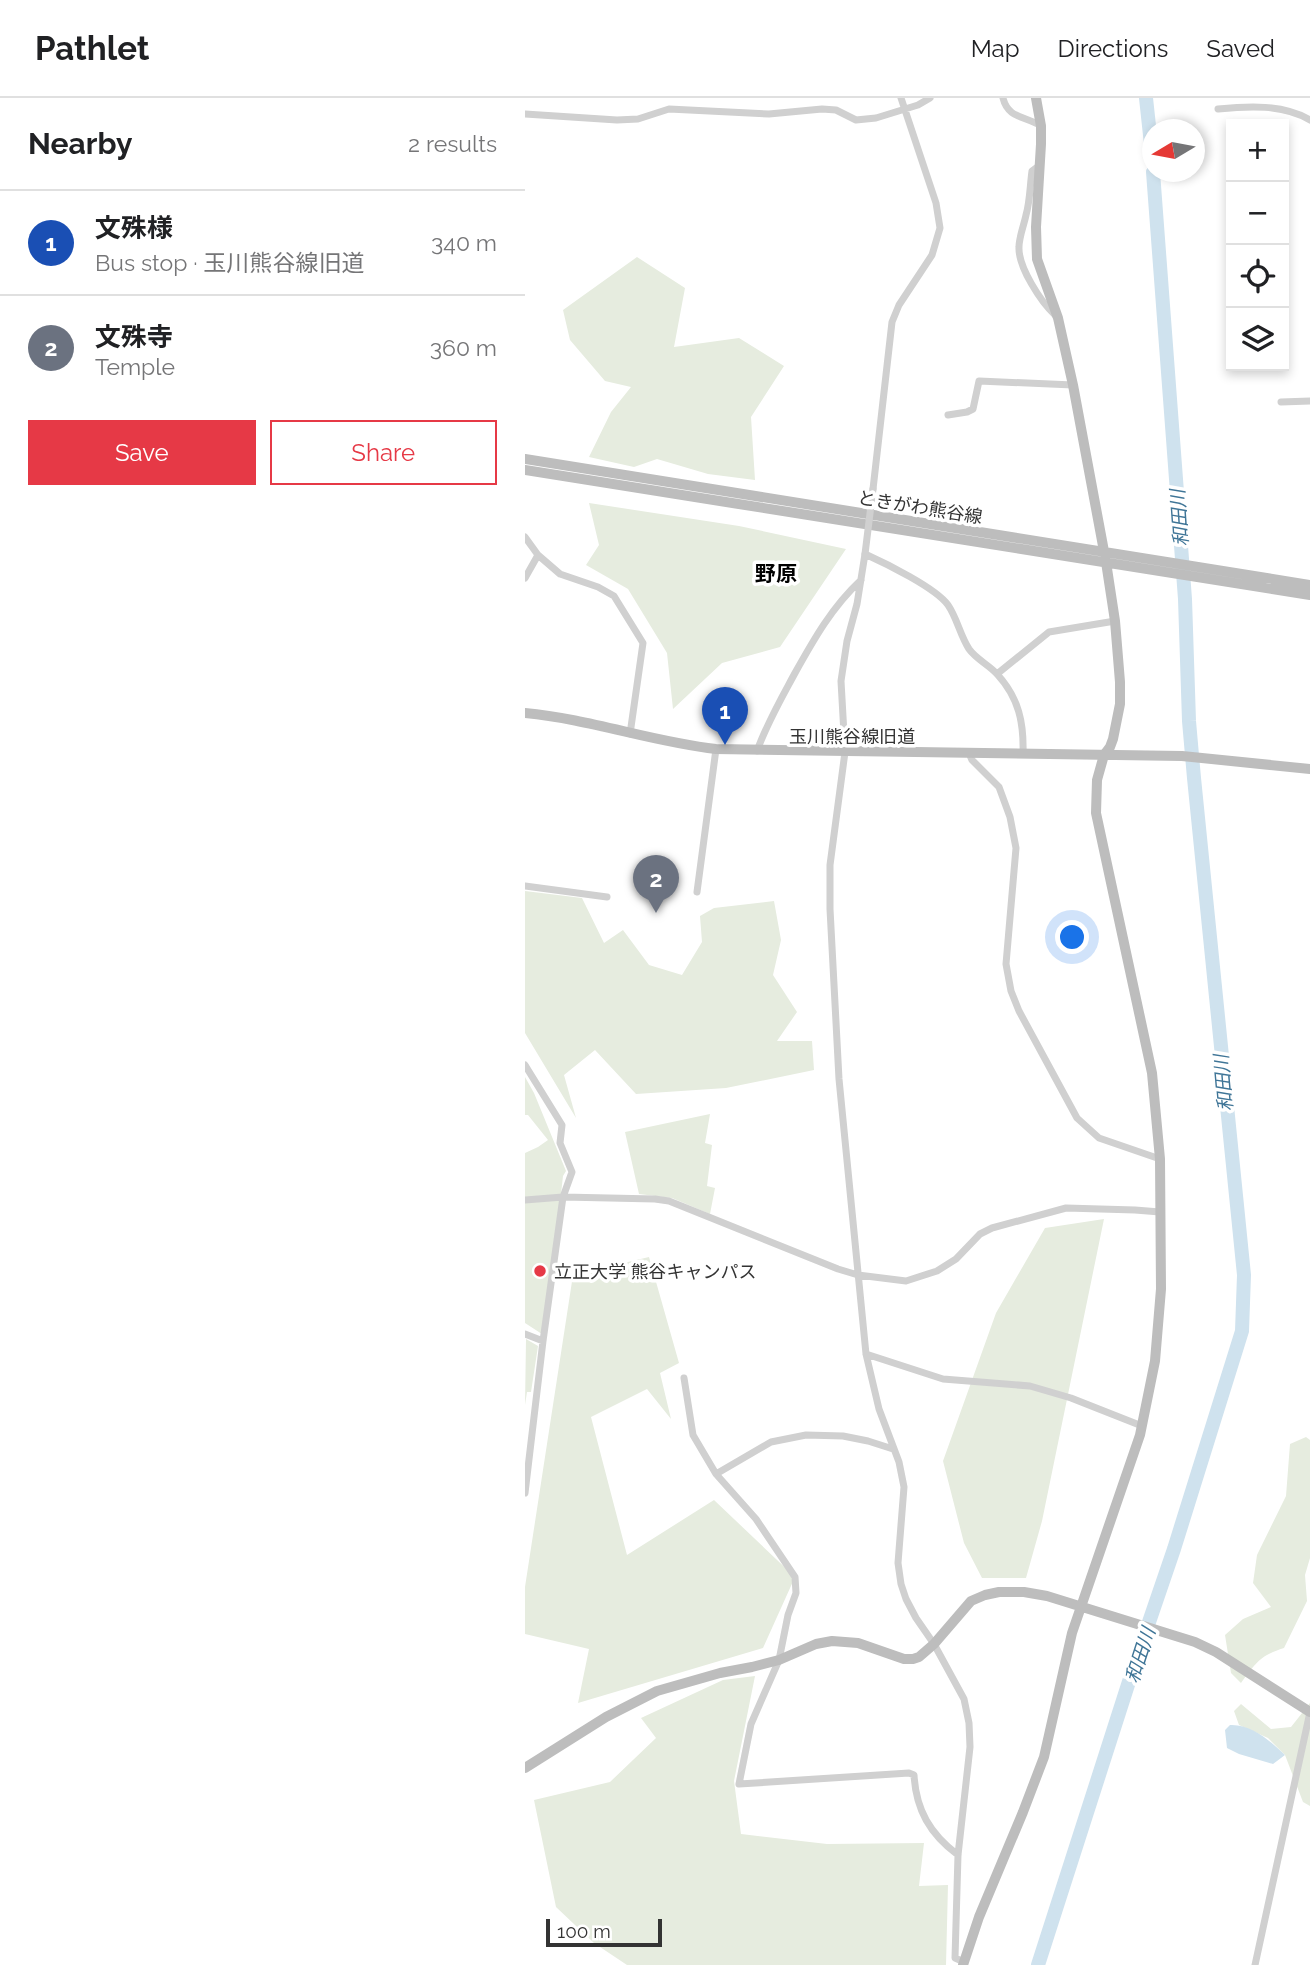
<!DOCTYPE html>
<html lang="en">
<head>
<meta charset="utf-8">
<style>
  body { margin:0; font-family:Raleway,"Noto Sans JP",sans-serif; background:#f2f2f2; color:#202124 }
  .controls { position:absolute; right:21px; top:21px; display:grid; overflow:hidden; border-radius:0px; box-shadow:0 4px 10px #0003 }
  .controls button { width:63px; height:63px; display:grid; place-items:center; padding:0; border:0; border-bottom:2px solid #e0e0e0; background:#fff; color:#202124; font:35px sans-serif }
  .compass { position:absolute; left:617px; top:21px; width:63px; height:63px; border-radius:50%; background:#fff; box-shadow:0 4px 10px #0003; rotate:260deg }
  .scale { position:absolute; left:21px; bottom:18px; width:116px; box-sizing:border-box; padding-left:7px; border:4px solid #333; border-top:0; font-size:19px; line-height:24px; white-space:nowrap; color:#333; -webkit-text-stroke:5px #fff; paint-order:stroke }
  .you { position:absolute; left:548px; top:840px; width:24px; height:24px; margin:-18px; border:5px solid #fff; border-radius:50%; background:#1a73e8; box-shadow:0 0 0 10px #1a73e833 }
  .badge { display:grid; place-items:center; width:46px; height:46px; border-radius:50%; background:#e63946; color:#fff; font-size:23px; font-weight:700 }
  .pin { position:absolute; translate:-50% -58px; filter:drop-shadow(0 2px 4px #0008) }
  .pin::after { content:''; position:absolute; top:37px; width:24px; height:21px; background:inherit; clip-path:polygon(0 0,100% 0,50% 100%) }
  .list { margin:0; padding:0; list-style:none }
  h2 { display:flex; justify-content:space-between; align-items:center; height:91px; margin:0; padding:0 28px; font-size:30px }
  h2 small { font-size:23px; font-weight:400; color:#757577 }
  .list li { display:grid; grid-template-columns:46px 1fr auto; gap:21px; align-items:center; box-sizing:border-box; height:105px; padding:0 28px; border-top:2px solid #e0e0e0 }
  .list b { display:block; font-size:26px; white-space:nowrap }
  .list p { margin:0; font-size:23px; white-space:nowrap; color:#757577 }
  .list em { font-size:23px; font-style:normal; color:#757577 }
  .actions { display:flex; gap:14px; padding:21px 28px }
  .actions a { flex:1; padding:16px 0; border:2px solid #e63946; border-radius:0px; text-align:center; font-size:24px; color:#e63946 }
  .actions .main { background:#e63946; color:#fff }
  .icon { flex:none; width:38px; height:38px; fill:none; stroke:currentColor; stroke-width:2; stroke-linecap:round; stroke-linejoin:round }
  .map { position:relative; flex:none; width:785px; height:1867px; overflow:hidden }
  header { display:flex; align-items:center; gap:42px; box-sizing:border-box; height:98px; padding:0 35px; background:#fff; border-bottom:2px solid #e0e0e0 }
  header strong { font-size:33px }
  nav { display:flex; gap:38px; margin-inline-start:auto; font-size:24px }
  main { display:flex }
  aside { flex:1; background:#fff }
  .map>svg:first-child { display:block }
</style>
</head>
<body>
<header>
<strong>Pathlet</strong>
<nav><a>Map</a><a>Directions</a><a>Saved</a></nav>
</header>
<main>
<aside>
<h2>Nearby<small>2 results</small></h2>
<ul class="list">
<li><span class="badge" style="background:#1a4fb4">1</span><div><b>文殊様</b><p>Bus stop · 玉川熊谷線旧道</p></div><em>340 m</em></li>
<li><span class="badge" style="background:#6b7280">2</span><div><b>文殊寺</b><p>Temple</p></div><em>360 m</em></li>
</ul>
<div class="actions"><a class="main">Save</a><a>Share</a></div>
</aside>
<div class="map">
<svg width="785" height="1867" viewBox="0 0 785 1867">
  <rect width="100%" height="100%" fill="#fff"/>
  <path fill="#e6ecdf" d="M112,159L160,190L149,249L214,240L259,268L226,319L230,382L183,376L132,361L109,369L64,359L86,314L106,289L80,283L45,242L38,212Z
    M64,405L214,428L321,451L255,549L197,565L148,611L142,555L103,491L61,467L74,447Z
    M0,793L57,800L79,845L98,832L124,867L157,877L177,844L175,818L189,810L249,803L256,842L248,877L272,914L252,943H287L289,972L201,990L111,996L70,952L39,977L51,1020L0,935Z
    M0,979L9,995L41,1073L38,1078L20,1238L0,1225V1055L13,1049L23,1042L3,1017H0Z
    M185,1016L180,1045L187,1047L182,1088L190,1090L185,1116L147,1100L114,1096L100,1034Z
    M579,1121L517,1423L501,1480H457L439,1445L418,1363L471,1215L520,1130Z
    M124,1159L154,1265L135,1275L146,1321L122,1291L66,1319L102,1457L189,1402L270,1479L238,1550L53,1605L64,1551L0,1536V1489L48,1177Z
    M1,1241L13,1248L6,1294H2L0,1307Z
    M781,1339L785,1342V1460L780,1477L782,1503L759,1550C734,1558 731,1565 716,1585L706,1575L700,1537L718,1521L746,1509L728,1485L732,1457L761,1398L765,1346Z
    M230,1578L209,1683L216,1736L302,1746L399,1745L394,1788L423,1787L421,1867H102L69,1845L31,1809L9,1702L85,1684L131,1640L116,1620L198,1582Z
    M785,1605V1708L778,1704L760,1657L743,1640L714,1627L709,1613L716,1606L746,1631L766,1629Z"/>
  <path fill="#cfe2ee" d="M705,1627C727,1626 745,1643 760,1657L748,1666L714,1656L702,1650L700,1632Z"/>
  <g fill="none" stroke-linecap="round" stroke-linejoin="round">
    <path stroke="#cfe2ee" stroke-width="14" d="M621,0L628,65
      M513,1867L609,1568L649,1451L717,1233L719,1177L669,680L664,623L660,501L628,74"/>
    <path stroke="#d0d0d0" stroke-width="7" d="M478,0C483,21 501,18 516,28
      M693,11C723,8 758,6 785,22
      M0,16L92,22L113,21L144,11L244,16L297,11L311,12L331,22L351,20L393,7L405,0
      M515,67L507,73C505,87 505,103 501,117C499,127 494,139 494,149C493,169 516,204 530,217
      M756,304L785,303
      M423,317L442,314L448,311L454,283L548,287
      M348,391L367,224L374,207L407,157L415,130L411,105L376,0
      M0,439L13,457L35,476L73,489L89,498L118,545L105,636
      M0,480L13,457
      M472,576L524,534L590,523
      M232,653C242,625 256,601 270,575C289,541 307,509 336,482
      M444,655L447,662L474,689L485,719L491,750L481,866L486,893L494,913L552,1020L574,1040L635,1061
      M0,788L82,799
      M172,794L191,651
      M0,967L37,1027L35,1045L47,1074L38,1099L18,1243L0,1395
      M0,1102L38,1099L130,1101L144,1103L313,1171L333,1177L381,1183L412,1173L431,1161L455,1136L467,1130L541,1110L610,1112L635,1114
      M0,1236L18,1243
      M341,1256L418,1281L505,1288L546,1300L617,1328
      M159,1280L168,1337L191,1376L231,1421L270,1479L271,1495L263,1517L254,1562L226,1626L214,1686L384,1675L389,1677C391,1712 405,1736 433,1757
      M191,1376L246,1344L281,1337L318,1338L343,1343L368,1351
      M439,1864L430,1860L433,1757L445,1649L444,1625L439,1601L409,1546L391,1520L381,1501L376,1486L373,1465L379,1389L374,1364L354,1311L341,1256L314,981L305,811V767L320,654L316,583L322,543L332,506L340,456C360,465 411,490 423,507C432,520 435,537 444,551C451,561 464,567 472,576C494,600 499,625 498,656
      M730,1867L785,1614"/>
    <path stroke="#bdbdbd" stroke-width="10" d="M0,361L785,487
      M0,372L785,497
      M0,615C65,621 127,644 191,651L657,658L785,671
      M0,1670L81,1619L132,1593L195,1575L227,1569L254,1562L291,1546L307,1543L333,1545L379,1561H388L394,1559L409,1546L446,1503L460,1497L474,1494H499L522,1498L670,1544L691,1554L785,1614
      M438,1867L454,1819L498,1714L519,1659L547,1535L615,1337L630,1263L636,1191L635,1061L627,975L571,715L572,682L579,657L585,649L588,641L595,606V584L590,523L581,464L548,287L533,220L512,161L511,129L516,46V28L511,0"/>
    <path stroke="#d0d0d0" stroke-width="7" d="M340,456L348,391"/>
  </g>
  <circle fill="#e63946" stroke="#fff" stroke-width="2.5" cx="15" cy="1173" r="7"/>
  <g text-anchor="middle" dominant-baseline="central" stroke-width="7" stroke-linejoin="round" paint-order="stroke">
    <g font-size="18" fill="#333" stroke="#fff">
      <text transform="translate(395 409) rotate(9)">ときがわ熊谷線</text>
      <text x="327" y="638">玉川熊谷線旧道</text>
    </g>
    <g font-size="18" fill="#333" stroke="#fff" text-anchor="start">
      <text x="29" y="1173">立正大学 熊谷キャンパス</text>
    </g>
    <g font-size="19" font-style="italic" fill="#3f7597" stroke="#fff">
      <text transform="translate(654 420) rotate(-94)">和田川</text>
      <text transform="translate(698 985) rotate(-95)">和田川</text>
      <text transform="translate(615 1557) rotate(-72)">和田川</text>
    </g>
    <g font-size="21" font-weight="bold" fill="#000" stroke="#fff">
      <text x="251" y="475">野原</text>
    </g>
  </g>
</svg>
<div class="controls">
<button>+</button>
<button>−</button>
<button><svg class="icon" aria-label="locate" viewBox="0 0 24 24"><circle cx="12" cy="12" r="6"/><path d="M12 2v4M12 18v4M2 12h4M18 12h4"/></svg></button>
<button><svg class="icon" aria-label="layers" viewBox="0 0 24 24"><path d="M12 4l9 5-9 5-9-5zM3 14l9 5 9-5"/></svg></button>
</div>
<svg class="compass" viewBox="-18 -18 36 36"><path d="M0-13l5 13h-10z" fill="#e53935"/><path d="M0 13l5-13h-10z" fill="#757577"/></svg>
<div class="scale">100 m</div>
<div class="you"></div>
<div class="pin badge" style="left:200px;top:647px;background:#1a4fb4">1</div>
<div class="pin badge" style="left:131px;top:815px;background:#6b7280">2</div>
</div>
</main>
</body>
</html>
